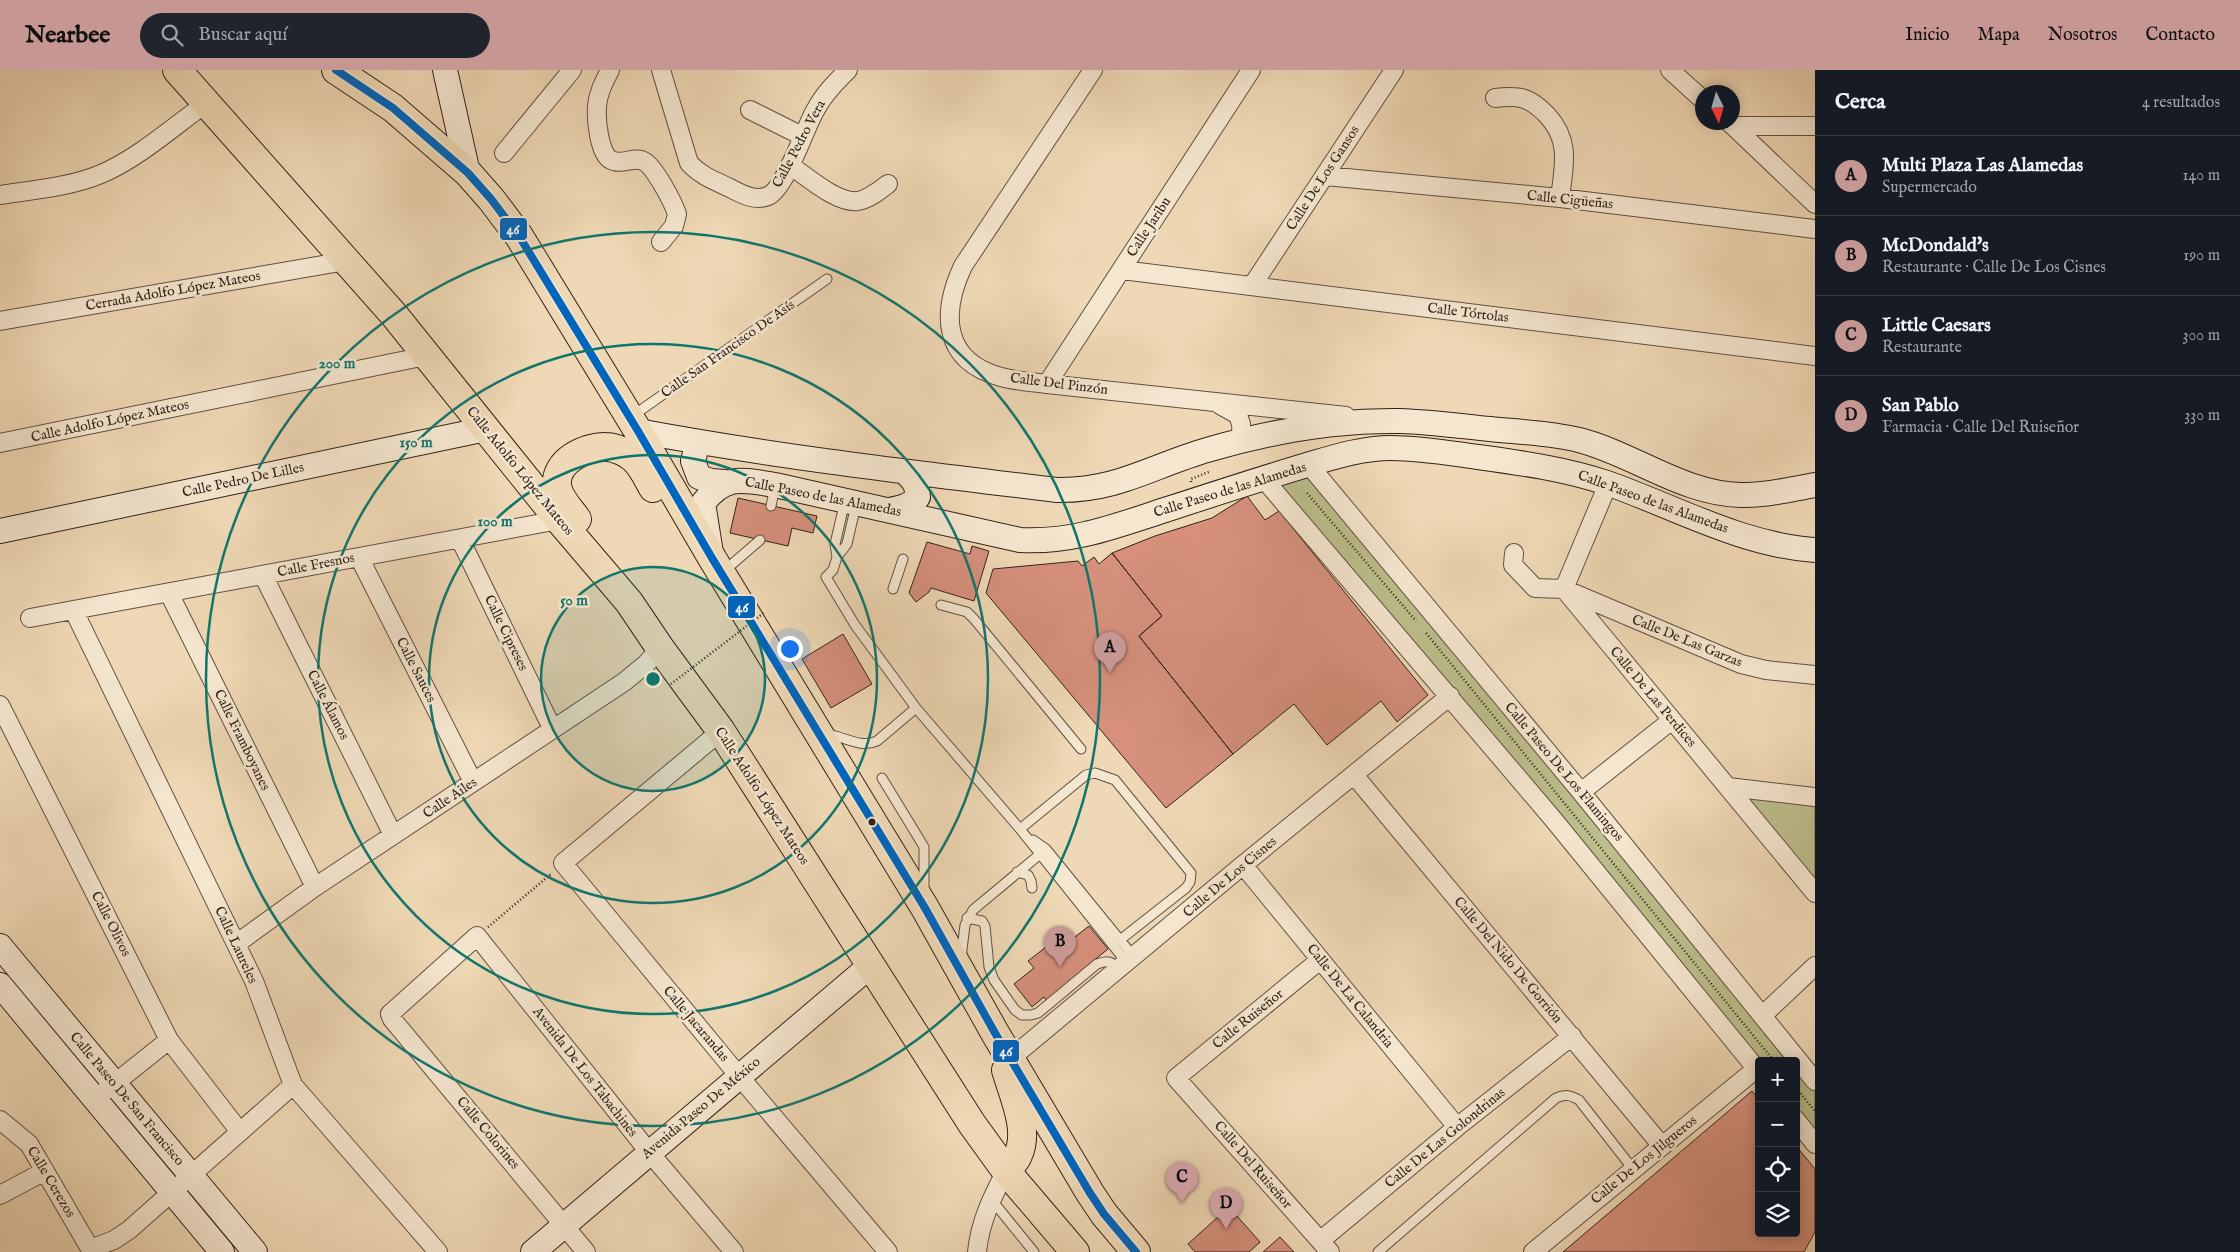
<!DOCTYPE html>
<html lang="es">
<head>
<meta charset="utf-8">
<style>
  body { margin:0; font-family:"IM FELL English",serif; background:#20242c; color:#f1f3f6 }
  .controls { position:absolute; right:15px; bottom:15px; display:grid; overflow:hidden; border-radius:5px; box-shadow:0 2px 12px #0003 }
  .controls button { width:45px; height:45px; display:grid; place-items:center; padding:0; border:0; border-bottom:1px solid #363941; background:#171b24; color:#f1f3f6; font:25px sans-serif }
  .compass { position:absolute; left:1695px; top:15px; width:45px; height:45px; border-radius:50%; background:#171b24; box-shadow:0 2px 12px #0003; rotate:175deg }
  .you { position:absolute; left:789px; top:578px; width:18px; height:18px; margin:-12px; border:4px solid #fff; border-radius:50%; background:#1a73e8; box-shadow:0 0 0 8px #1a73e833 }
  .badge { display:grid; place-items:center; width:32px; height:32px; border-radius:50%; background:#c59692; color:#111; font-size:16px; font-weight:700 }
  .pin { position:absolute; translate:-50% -41px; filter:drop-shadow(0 1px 2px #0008) }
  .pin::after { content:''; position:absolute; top:26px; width:18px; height:15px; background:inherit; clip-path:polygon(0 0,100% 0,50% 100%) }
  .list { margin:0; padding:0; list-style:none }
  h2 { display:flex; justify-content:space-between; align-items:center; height:65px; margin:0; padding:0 20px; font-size:21px }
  h2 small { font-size:16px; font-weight:400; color:#9ea1a6 }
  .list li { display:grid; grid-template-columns:32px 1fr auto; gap:15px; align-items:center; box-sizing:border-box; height:80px; padding:0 20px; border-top:1px solid #363941 }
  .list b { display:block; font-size:19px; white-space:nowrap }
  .list p { margin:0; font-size:16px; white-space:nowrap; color:#9ea1a6 }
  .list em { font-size:16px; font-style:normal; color:#9ea1a6 }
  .icon { flex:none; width:28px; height:28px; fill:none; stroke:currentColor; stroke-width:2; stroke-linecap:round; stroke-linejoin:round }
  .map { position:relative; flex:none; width:1815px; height:1182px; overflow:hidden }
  header { display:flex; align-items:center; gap:30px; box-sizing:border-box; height:70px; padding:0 25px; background:#c59692; color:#111 }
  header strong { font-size:24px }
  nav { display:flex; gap:28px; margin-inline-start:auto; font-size:18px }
  .search { width:350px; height:45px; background:#20242c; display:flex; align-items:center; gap:12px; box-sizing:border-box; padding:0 18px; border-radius:28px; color:#9ea1a6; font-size:19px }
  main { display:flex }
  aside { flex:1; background:#171b24 }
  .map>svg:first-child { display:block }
</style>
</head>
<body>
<header>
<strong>Nearbee</strong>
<div class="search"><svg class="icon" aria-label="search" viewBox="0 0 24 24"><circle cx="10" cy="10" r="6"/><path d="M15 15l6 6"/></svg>Buscar aquí</div>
<nav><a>Inicio</a><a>Mapa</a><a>Nosotros</a><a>Contacto</a></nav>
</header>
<main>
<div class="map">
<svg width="1815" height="1182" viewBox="0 0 1815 1182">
  <rect width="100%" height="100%" fill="#efd8b5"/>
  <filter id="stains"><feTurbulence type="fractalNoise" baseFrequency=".004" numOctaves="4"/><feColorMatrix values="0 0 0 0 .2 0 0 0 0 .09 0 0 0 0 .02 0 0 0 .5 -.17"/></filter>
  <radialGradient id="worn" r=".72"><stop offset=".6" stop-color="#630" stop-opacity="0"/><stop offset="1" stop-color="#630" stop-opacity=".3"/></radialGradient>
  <path fill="#bcbe8b" stroke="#767053" d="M1309,395L1815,1012V1074L1796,1050V991H1759L1263,408Z
    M1728,717L1815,727V823Z"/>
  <path fill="#d6907c" stroke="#31231b" d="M1247,426L1265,450L1279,441L1428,625L1397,652L1381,631L1327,675L1294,634L1233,684L1139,566L1162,546L1112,483L1155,466L1212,448Z
    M738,428L817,446L813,463L792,458L788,476L730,463Z
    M927,472L970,484L972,476L989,481L974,531L931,518L929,522L916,532L909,523Z
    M1112,483L1162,546L1139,566L1233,684L1166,738L986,523L993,499L1078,491L1082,496L1094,487L1099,494Z
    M843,564L872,614L831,638L802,589Z
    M1089,856L1108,879L1087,896L1089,898L1047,931L1044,927L1032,937L1014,914L1034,898L1028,891L1060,866L1066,874Z
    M1752,1021L1759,1030V1163H1796V1076L1815,1099V1162L1804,1182H1563Z
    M1229,1137L1260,1172L1249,1182H1195L1188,1174Z
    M1280,1167L1294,1182H1263Z"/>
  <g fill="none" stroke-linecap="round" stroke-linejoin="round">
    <g stroke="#605042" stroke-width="11">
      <path id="lane" d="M631,347L827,209
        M856,435L847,474L837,487L833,500L826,507L855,555L916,638L1020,759L1127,893
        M771,436L775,416
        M837,487L835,474L845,431
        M724,501L760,470
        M893,519L903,489
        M941,535L967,542L974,549L1081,679
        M826,664C844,666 860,679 877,671L916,638
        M882,708L924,777V821
        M1020,759L1086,705L1095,703L1115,710L1191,803L1190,812L1186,818L1120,870
        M1033,770L1046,779L1134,887
        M1017,802L1028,805L1031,811L1032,818
        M967,848L982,851L985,856L989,897L994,910L1015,940L1022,945H1031L1038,943L1097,894C1108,890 1112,891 1118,900
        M961,888L965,855L973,840L1045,780
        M991,1129L1034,1182
        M1378,1182L1556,1028C1565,1024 1570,1025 1579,1030L1633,1099"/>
    </g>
    <g stroke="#605042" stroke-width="20">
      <path id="street" d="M610,0C604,12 598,23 597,36C596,49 599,84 611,90C622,96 635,85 645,92C655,98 673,132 677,144L674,156L661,172
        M661,0L689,93C700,105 713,110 728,117C740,123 754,132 768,126C786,118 805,57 816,39C824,24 836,12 848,0
        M1093,0L963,196C941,243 942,291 1001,307C1016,311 1032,312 1047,314L1346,346
        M1670,0L1702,29
        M1495,28C1520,25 1529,27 1547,45C1571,71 1564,95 1560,128
        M750,40L802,66
        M1729,52L1815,134
        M1733,56H1815
        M504,83L572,0
        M790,95C807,107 838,134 858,131C869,129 879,121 888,114
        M1325,106L1560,128L1815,159
        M0,125C33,120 70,117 101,104C137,89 173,57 205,34
        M1122,200L1815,286
        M1252,216L1394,0
        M0,251L346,191
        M1047,314L1251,0
        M1220,335L1238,345L1241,354L1242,372
        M0,373L426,286
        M1309,395L1581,722L1815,1011
        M1263,408L1553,749L1759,1002
        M460,469L552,658
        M1514,483L1513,495L1535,518L1564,519L1741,594L1766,600L1815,605
        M359,487L473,712
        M263,505L393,765
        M1564,519L1815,823
        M1564,519L1608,414
        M169,523L315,817
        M74,541L254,911L293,1015L438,1182
        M30,548L559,450
        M0,635L169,970L240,1062
        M721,661L563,793L739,1006L888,1182
        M1354,705L1662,1076
        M1728,717L1815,727
        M1581,722L1672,650
        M1243,795L1457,1057
        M236,874L315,817L624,612L646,594L660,578
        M1320,890L1176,1008L1330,1182
        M1763,945L1815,896
        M1010,989L1243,795L1450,626
        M95,1029L169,970
        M0,1050L29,1074L92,1182
        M1796,1050L1815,1074
        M0,1125L45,1101
        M1320,1171L1457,1057L1572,966
        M90,1179L114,1170L129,1160L293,1015
        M586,1182L392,949L390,944L477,866L649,1082L734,1182
        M977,1182C980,1152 992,1127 1006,1101
        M1533,1182L1756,999"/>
    </g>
    <g stroke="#31231b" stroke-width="26">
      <path id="secondary" d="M445,0L468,103
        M638,361C777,387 917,403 1057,420C1117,421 1152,396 1207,380C1268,362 1336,350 1400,351C1430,352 1460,356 1490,359C1519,362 1550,363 1579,370C1634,384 1683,424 1741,425C1766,426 1791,419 1815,415
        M698,372L693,391L699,407L711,411L725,412
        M889,440C901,438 910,436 918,427C917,414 913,409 903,401
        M0,461L486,359
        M711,483L703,433C726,404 742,410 775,415L1020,470C1074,473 1118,455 1168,439C1214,424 1260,409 1307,395C1334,387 1362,378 1391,378C1420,378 1449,383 1478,387C1522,393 1565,399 1607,413C1675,437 1742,475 1815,480
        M0,876L255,1182
        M0,915L222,1182
        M533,1182L871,895"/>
    </g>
    <g stroke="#31231b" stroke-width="30">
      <path id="primary" d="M177,0L395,246L559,450L629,532L660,578L721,661L972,1054L1006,1101L1075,1182
        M336,0L393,38L468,103L491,129L519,166L638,361L712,488L925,838L995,963L1090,1123L1104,1144L1136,1182
        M577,449C569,438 559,429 557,416C554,392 585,376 606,377C615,377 628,383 634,389C642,396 648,409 653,418
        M1006,1000C1013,1025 1030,1060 1018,1085C1016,1091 1010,1096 1006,1101"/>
    </g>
    <path stroke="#31231b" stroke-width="2.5" stroke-dasharray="1 2.5" stroke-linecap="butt" d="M1191,412V409L1211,401
      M1307,423L1416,551
      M1426,563L1774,991
      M488,857L551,804
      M1796,1018L1815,1041"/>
    <use href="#lane" stroke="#f5e6cf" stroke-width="9"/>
    <use href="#street" stroke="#f5e6cf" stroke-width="18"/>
    <use href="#secondary" stroke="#f5e6cf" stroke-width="24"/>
    <use href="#primary" stroke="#efd8b5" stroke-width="28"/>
    <path stroke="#31231b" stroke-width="2.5" stroke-dasharray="1 2.5" stroke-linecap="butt" d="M671,614L765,542"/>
    <g stroke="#f5e6cf" stroke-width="11">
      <path id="bus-1" d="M336,0L393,38L468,103L491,129L519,166L638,361L712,488L925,838L995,963L1090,1123L1104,1144L1136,1182"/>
    </g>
    <use href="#bus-1" stroke="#0065bd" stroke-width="8"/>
  </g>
  <circle cx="653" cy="609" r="112" fill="#0f766e" fill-opacity=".12"/>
  <g fill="none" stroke="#0f766e" stroke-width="2.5">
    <circle cx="653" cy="609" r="112"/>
    <circle cx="653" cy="609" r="224"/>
    <circle cx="653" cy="609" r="335"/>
    <circle cx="653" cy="609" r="447"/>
  </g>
  <circle fill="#31231b" stroke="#f5e6cf" stroke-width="2" cx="872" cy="752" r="4.5"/>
  <g text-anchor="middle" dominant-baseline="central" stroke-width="5" stroke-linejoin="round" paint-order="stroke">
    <g font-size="14" fill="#31231b" stroke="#f5e6cf">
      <text transform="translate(799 74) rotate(-62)">Calle Pedro Vera</text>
      <text transform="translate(1323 108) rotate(-57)">Calle De Los Gansos</text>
      <text transform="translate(1570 130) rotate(6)">Calle Cigüeñas</text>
      <text transform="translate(1149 157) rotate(-57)">Calle Jaribu</text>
      <text transform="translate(173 221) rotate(-10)">Cerrada Adolfo López Mateos</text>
      <text transform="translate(1468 243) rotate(7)">Calle Tórtolas</text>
      <text transform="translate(728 279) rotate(-35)">Calle San Francisco De Asís</text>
      <text transform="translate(1059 314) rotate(7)">Calle Del Pinzón</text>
      <text transform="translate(110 351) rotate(-12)">Calle Adolfo López Mateos</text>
      <text transform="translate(520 401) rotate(51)">Calle Adolfo López Mateos</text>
      <text transform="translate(243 410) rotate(-12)">Calle Pedro De Lilles</text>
      <text transform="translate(1230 420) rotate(-17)">Calle Paseo de las Alamedas</text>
      <text transform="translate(823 427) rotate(11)">Calle Paseo de las Alamedas</text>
      <text transform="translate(1653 432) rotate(20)">Calle Paseo de las Alamedas</text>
      <text transform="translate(316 495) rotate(-11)">Calle Fresnos</text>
      <text transform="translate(506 563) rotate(64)">Calle Cipreses</text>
      <text transform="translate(1687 571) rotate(22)">Calle De Las Garzas</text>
      <text transform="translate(416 600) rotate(63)">Calle Sauces</text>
      <text transform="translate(1653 627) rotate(50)">Calle De Las Perdices</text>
      <text transform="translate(328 635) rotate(63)">Calle Álamos</text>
      <text transform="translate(242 670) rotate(64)">Calle Framboyanes</text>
      <text transform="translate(1564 702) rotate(50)">Calle Paseo De Los Flamingos</text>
      <text transform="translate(762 726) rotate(57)">Calle Adolfo López Mateos</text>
      <text transform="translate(450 728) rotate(-34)">Calle Ailes</text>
      <text transform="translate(1230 807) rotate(-40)">Calle De Los Cisnes</text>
      <text transform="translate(111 854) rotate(63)">Calle Olivos</text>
      <text transform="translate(236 875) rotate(65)">Calle Laureles</text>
      <text transform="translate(1508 890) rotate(50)">Calle Del Nido De Gorrión</text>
      <text transform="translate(1350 926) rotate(51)">Calle De La Calandria</text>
      <text transform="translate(1248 949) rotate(-39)">Calle Ruiseñor</text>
      <text transform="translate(696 954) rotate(50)">Calle Jacarandas</text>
      <text transform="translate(585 1002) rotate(52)">Avenida De Los Tabachines</text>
      <text transform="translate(127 1029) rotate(50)">Calle Paseo De San Francisco</text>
      <text transform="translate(701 1038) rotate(-40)">Avenida Paseo De México</text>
      <text transform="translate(488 1063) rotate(50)">Calle Colorines</text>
      <text transform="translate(1445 1068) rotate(-39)">Calle De Las Golondrinas</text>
      <text transform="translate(1644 1090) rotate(-39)">Calle De Los Jilgueros</text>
      <text transform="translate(1253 1095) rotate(49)">Calle Del Ruiseñor</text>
      <text transform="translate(51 1112) rotate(59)">Calle Cerezos</text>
    </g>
  </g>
  <circle cx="653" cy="609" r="8" fill="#0f766e" stroke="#f5e6cf" stroke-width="2.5"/>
  <g font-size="15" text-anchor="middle" font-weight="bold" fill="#0f766e" stroke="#f5e6cf" stroke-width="5" stroke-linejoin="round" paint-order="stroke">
    <text x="337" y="298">200 m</text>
    <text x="416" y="377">150 m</text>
    <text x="495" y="456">100 m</text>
    <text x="574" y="535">50 m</text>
  </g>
  <g stroke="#f5e6cf" stroke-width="2">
    <rect x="499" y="147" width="29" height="24" rx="5" fill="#0065bd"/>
    <rect x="727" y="525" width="29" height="24" rx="5" fill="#0065bd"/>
    <rect x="992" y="969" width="28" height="24" rx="5" fill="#0065bd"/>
  </g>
  <g font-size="14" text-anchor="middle" font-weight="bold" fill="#fff">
    <text x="513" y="164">46</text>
    <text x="742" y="542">46</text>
    <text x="1006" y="986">46</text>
  </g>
  <rect width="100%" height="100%" filter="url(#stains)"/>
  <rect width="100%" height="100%" fill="url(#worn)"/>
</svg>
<div class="controls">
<button>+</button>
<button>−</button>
<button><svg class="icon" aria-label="locate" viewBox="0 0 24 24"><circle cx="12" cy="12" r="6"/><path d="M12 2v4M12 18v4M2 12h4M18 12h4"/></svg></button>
<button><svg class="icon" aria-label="layers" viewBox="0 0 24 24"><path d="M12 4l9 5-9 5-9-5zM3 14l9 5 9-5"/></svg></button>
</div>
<svg class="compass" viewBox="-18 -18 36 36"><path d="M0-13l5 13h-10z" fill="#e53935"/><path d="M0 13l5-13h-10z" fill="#9ea1a6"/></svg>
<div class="you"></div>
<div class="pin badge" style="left:1110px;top:603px">A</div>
<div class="pin badge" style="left:1060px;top:897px">B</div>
<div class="pin badge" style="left:1182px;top:1133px">C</div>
<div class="pin badge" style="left:1226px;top:1159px">D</div>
</div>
<aside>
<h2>Cerca<small>4 resultados</small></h2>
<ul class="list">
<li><span class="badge">A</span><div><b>Multi Plaza Las Alamedas</b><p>Supermercado</p></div><em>140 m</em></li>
<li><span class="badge">B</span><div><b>McDondald's</b><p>Restaurante · Calle De Los Cisnes</p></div><em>190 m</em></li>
<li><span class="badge">C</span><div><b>Little Caesars</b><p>Restaurante</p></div><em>300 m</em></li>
<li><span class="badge">D</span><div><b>San Pablo</b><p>Farmacia · Calle Del Ruiseñor</p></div><em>330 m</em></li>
</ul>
</aside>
</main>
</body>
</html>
